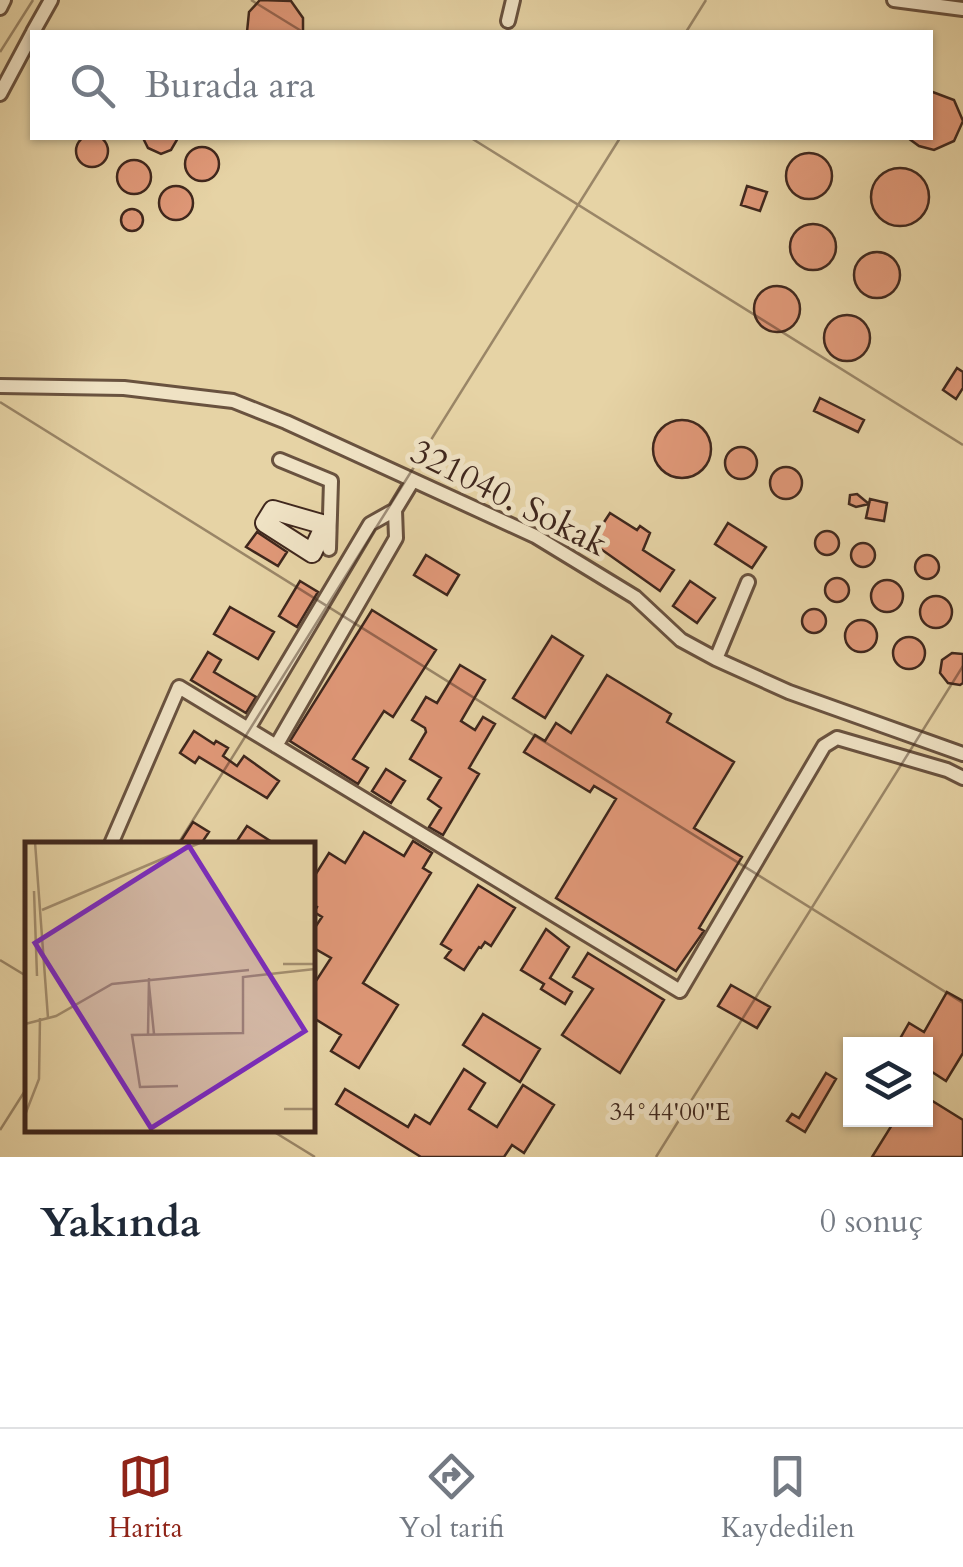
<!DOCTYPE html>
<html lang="tr">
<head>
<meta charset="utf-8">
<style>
  body { margin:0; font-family:Cardo,serif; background:#f6f6f7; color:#1f2937 }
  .controls { position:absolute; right:30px; bottom:30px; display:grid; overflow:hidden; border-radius:0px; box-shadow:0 2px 8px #0004 }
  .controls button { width:90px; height:90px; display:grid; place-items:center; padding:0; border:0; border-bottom:2px solid #e0e1e3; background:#fff; color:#1f2937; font:50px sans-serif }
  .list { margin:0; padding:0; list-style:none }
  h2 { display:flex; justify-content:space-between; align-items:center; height:130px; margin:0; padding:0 40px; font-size:42px }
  h2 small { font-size:32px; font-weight:400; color:#747a83 }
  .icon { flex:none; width:55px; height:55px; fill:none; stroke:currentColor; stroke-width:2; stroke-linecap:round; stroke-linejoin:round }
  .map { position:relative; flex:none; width:963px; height:1157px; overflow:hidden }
  .search { position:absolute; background:#fff; box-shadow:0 2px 8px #0004; left:30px; right:30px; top:30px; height:110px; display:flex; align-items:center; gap:25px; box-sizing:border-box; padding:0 35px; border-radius:0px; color:#747a83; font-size:38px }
  .sheet { height:270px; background:#fff }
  nav { display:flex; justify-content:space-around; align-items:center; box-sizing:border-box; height:140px; border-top:2px solid #e0e1e3; background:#fff; font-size:28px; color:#747a83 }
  nav a { display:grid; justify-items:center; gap:5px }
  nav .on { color:#8f2418 }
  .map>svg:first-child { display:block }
</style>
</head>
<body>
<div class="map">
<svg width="963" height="1157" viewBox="0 0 963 1157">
  <rect width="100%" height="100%" fill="#e6d3a5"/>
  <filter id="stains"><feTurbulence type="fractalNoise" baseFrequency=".002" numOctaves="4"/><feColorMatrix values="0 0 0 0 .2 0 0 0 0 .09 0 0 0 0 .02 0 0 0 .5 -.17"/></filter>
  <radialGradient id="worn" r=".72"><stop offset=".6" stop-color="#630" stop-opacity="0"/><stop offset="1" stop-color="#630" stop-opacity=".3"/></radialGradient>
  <path fill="#e09878" stroke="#3f271d" stroke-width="2.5" d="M260,0L291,1L303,18V32H247L249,12Z
    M930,91L954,100L963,121L954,141L934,150L919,146L908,138H930Z
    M76 151a16 16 0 1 1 32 0a16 16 0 1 1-32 0Z
    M143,138H178L171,150L161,154L148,148Z
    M185 164a17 17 0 1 1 34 0a17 17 0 1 1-34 0Z
    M786 176a23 23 0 1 1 46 0a23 23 0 1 1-46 0Z
    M117 177a17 17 0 1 1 34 0a17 17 0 1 1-34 0Z
    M871 197a29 29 0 1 1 58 0a29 29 0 1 1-58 0Z
    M747,186L767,192L760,211L741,205Z
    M159 203a17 17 0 1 1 34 0a17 17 0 1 1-34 0Z
    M121 220a11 11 0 1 1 22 0a11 11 0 1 1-22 0Z
    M790 247a23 23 0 1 1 46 0a23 23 0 1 1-46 0Z
    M854 275a23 23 0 1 1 46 0a23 23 0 1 1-46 0Z
    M754 309a23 23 0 1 1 46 0a23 23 0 1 1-46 0Z
    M824 338a23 23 0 1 1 46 0a23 23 0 1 1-46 0Z
    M957,368L963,372V388L956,399L943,390Z
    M820,398L864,420L858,432L814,411Z
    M653 449a29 29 0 1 1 58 0a29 29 0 1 1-58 0Z
    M725 463a16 16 0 1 1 32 0a16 16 0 1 1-32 0Z
    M770 483a16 16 0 1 1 32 0a16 16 0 1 1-32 0Z
    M857,494L869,504L870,499L887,503L884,521L866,518L869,504L856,507L849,504L850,495Z
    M610,513L637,530L640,526L650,533L643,550L674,570L660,591L591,542Z
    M728,523L766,547L752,568L715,544Z
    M815 543a12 12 0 1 1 24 0a12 12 0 1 1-24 0Z
    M257,532L287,552L278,566L246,547Z
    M851 555a12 12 0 1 1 24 0a12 12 0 1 1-24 0Z
    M915 567a12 12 0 1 1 24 0a12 12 0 1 1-24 0Z
    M426,555L459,575L447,595L414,575Z
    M825 590a12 12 0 1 1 24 0a12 12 0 1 1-24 0Z
    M871 596a16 16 0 1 1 32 0a16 16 0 1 1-32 0Z
    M300,581L318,592L297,627L279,616Z
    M690,581L715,598L697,623L673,606Z
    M920 612a16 16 0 1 1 32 0a16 16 0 1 1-32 0Z
    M230,607L274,632L258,659L214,634Z
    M802 621a12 12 0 1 1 24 0a12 12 0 1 1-24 0Z
    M372,610L436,650L393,717L384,711L353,759L368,768L358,784L290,741Z
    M845 636a16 16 0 1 1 32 0a16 16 0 1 1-32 0Z
    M552,636L583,656L545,718L513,698Z
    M893 653a16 16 0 1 1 32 0a16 16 0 1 1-32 0Z
    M208,652L221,660L214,672L256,697L246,713L191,680Z
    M952,653L963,654V683L960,685L948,683L940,673L942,660Z
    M460,665L485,680L461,721L475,730L483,717L495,724L469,768L479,774L443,835L429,827L441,808L428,799L441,778L410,759L426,732L425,728L412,720L426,697L437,703Z
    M607,675L671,714L667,722L734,762L694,828L742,857L699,928L704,931L676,971L556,898L616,799L594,786L590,792L524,752L535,735L545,741L556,723L571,733Z
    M194,731L214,744L216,741L228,748L223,756L237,766L244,756L279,781L267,798L199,757L195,763L180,753Z
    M386,769L405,781L391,803L372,791Z
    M193,822L209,832L201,844H179Z
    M247,826L275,844H235Z
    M364,832L404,856L413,841L432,853L423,868L431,873L363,983L398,1005L359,1068L331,1051L341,1035L312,1017V987L331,958L312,947V932L322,917L314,912L317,907L312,904V880L329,853L345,863Z
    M478,885L515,908L491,946L485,942L481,948L479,947L464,970L445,958L451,950L441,944Z
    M546,929L569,947L550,978L572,992L565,1004L541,989L544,984L521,970Z
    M588,953L664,1000L620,1073L562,1035L593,989L573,977Z
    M731,985L770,1007L757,1028L718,1006Z
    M947,992L963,1001V1053L946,1081L926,1068V1044H897L909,1023L924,1032Z
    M483,1014L540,1049L520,1082L463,1045Z
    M464,1069L485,1083L469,1109L497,1127L523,1085L554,1105L524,1153L512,1145L504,1157H421L336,1104L345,1089L408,1127L415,1115L430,1124Z
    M826,1073L836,1079L805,1132L787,1121L792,1114L799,1118Z
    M926,1097L963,1120V1157H872L895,1120H926Z"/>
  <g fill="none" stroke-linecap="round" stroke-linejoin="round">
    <g stroke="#69523f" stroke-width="18">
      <path id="street" d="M894,0L963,9
        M0,8L4,0
        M508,21L513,0
        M33,32L51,0
        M0,94L32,34
        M0,386L124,388L233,401L286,422L535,536L635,597L681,640L716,659L789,692L963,754
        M280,460L331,481L329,549
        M716,659L748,582
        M248,729L370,524L395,510L412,482
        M276,746L396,538L395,510
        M111,844L179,687L680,991L824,746L837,738L947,770L963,778"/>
    </g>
    <g stroke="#3f271d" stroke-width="22">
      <path id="secondary" d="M273,510L325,525L312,553L265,523Z"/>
    </g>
    <use href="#street" stroke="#efe2c4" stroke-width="12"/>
    <use href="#secondary" stroke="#efe2c4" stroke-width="18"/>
  </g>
  <path fill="none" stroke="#3f271d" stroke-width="2.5" stroke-opacity="0.45" d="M251,0L303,32M686,32L706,0M0,52L33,0M471,138L963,445M0,402L963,1003M178,844L620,138M0,960L28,977M0,1130L28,1086M271,1130L315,1157M656,1157L963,666"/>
  <g text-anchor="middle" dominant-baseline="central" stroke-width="10" stroke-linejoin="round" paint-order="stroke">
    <g font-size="35" fill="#3f271d" stroke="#efe2c4">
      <text transform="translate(509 498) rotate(27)">321040. Sokak</text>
    </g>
  </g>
  <g transform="translate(25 842)">
    <rect width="290" height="290" fill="#e6d3a5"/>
    <path fill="none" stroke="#a38e6f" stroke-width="2.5" d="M10,0L23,176M9,49L12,134M17,68L177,0M258,122H290M124,143L129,192M0,182L31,174L87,142L224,128M123,192L124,136M153,244L115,245L107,193L218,191V135L290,127M259,267H290M0,273L14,237L15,176"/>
    <path fill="#7b2cbf" fill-opacity="0.15" stroke="#7b2cbf" stroke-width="5" d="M164,4L280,189L126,286L10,101Z"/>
    <rect width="290" height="290" fill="none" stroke="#3f271d" stroke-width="5"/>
  </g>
  <g font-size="25" text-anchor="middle" fill="#3f271d" stroke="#efe2c4" stroke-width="10" stroke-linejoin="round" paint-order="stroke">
    <text x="670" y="1120">34°44'00"E</text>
  </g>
  <rect width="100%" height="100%" filter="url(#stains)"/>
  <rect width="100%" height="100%" fill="url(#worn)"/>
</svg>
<div class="controls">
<button><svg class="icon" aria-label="layers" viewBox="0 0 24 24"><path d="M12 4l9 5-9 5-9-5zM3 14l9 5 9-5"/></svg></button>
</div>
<div class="search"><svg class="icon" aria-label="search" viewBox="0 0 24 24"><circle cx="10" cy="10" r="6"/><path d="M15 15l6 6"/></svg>Burada ara</div>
</div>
<section class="sheet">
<h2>Yakında<small>0 sonuç</small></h2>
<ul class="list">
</ul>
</section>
<nav>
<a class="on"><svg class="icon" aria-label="map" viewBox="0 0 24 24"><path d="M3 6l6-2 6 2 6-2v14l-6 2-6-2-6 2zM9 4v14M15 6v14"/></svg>Harita</a>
<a><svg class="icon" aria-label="directions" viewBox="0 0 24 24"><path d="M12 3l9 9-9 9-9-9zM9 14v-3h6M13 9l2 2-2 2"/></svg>Yol tarifi</a>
<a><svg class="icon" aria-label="saved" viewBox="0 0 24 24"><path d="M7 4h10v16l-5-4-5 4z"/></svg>Kaydedilen</a>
</nav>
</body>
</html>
